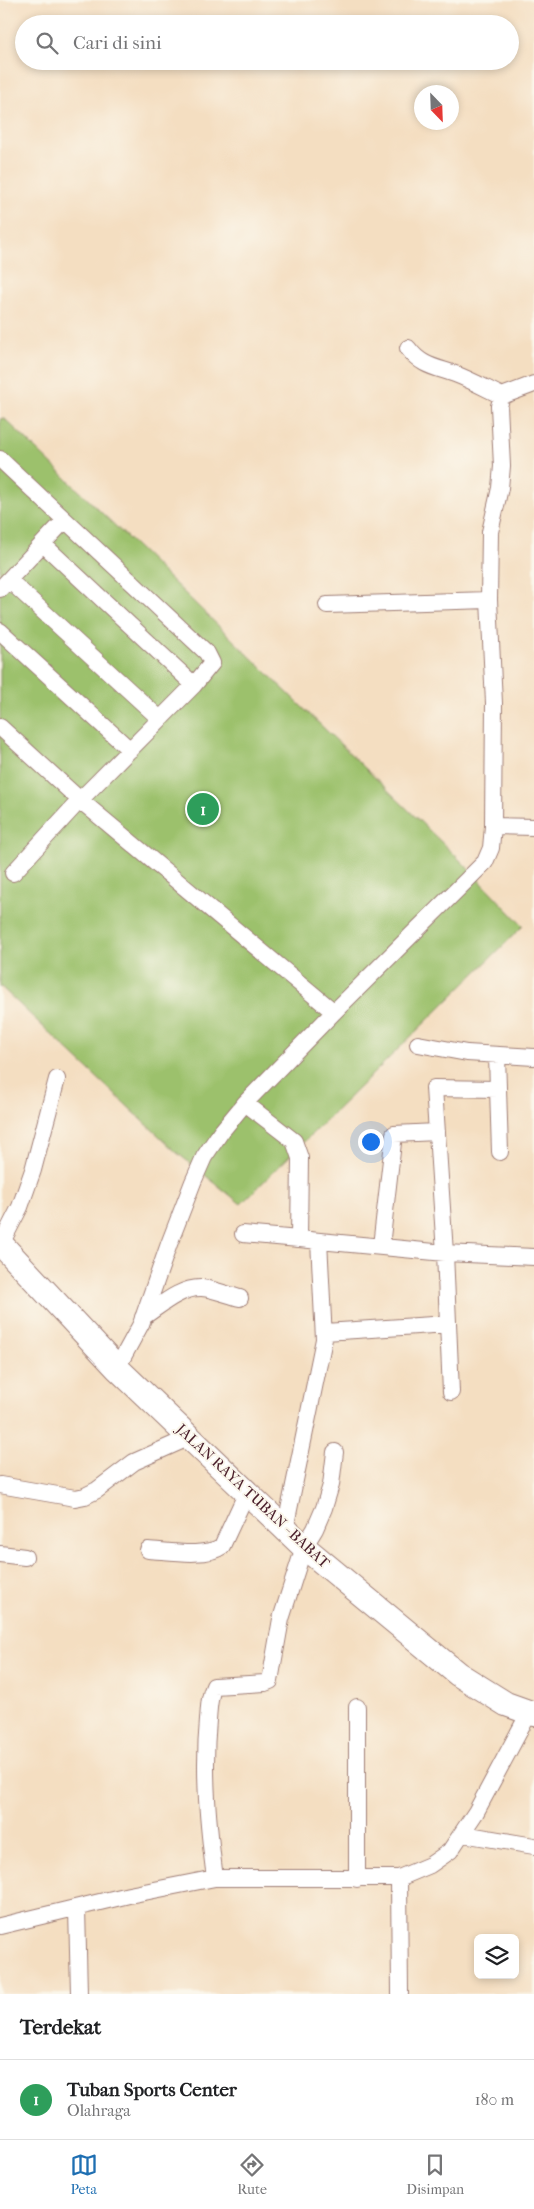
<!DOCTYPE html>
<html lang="id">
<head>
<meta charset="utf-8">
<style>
  body { margin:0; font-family:"IM FELL French Canon",serif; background:#f2f2f2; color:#202124 }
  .controls { position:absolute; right:15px; bottom:15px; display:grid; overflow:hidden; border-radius:8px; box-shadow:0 2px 8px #0003 }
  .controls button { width:45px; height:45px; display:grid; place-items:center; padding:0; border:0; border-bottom:1px solid #e0e0e0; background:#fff; color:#202124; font:25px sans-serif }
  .compass { position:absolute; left:414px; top:85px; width:45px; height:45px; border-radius:50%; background:#fff; box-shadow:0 2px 8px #0003; rotate:157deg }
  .you { position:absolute; left:370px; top:1141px; width:18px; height:18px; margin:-12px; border:4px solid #fff; border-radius:50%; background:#1a73e8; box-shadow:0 0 0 8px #1a73e833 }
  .badge { display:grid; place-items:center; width:32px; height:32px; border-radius:50%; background:#1f6fb2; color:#fff; font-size:16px; font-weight:700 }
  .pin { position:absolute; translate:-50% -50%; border:2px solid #fff; box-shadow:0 1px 5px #0006 }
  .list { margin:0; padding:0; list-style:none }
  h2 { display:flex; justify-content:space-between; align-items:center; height:65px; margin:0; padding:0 20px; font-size:21px }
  h2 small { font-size:16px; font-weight:400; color:#757577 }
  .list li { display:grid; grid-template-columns:32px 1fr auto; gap:15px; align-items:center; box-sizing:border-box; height:80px; padding:0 20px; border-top:1px solid #e0e0e0 }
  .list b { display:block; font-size:19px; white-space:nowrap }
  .list p { margin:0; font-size:16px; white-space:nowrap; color:#757577 }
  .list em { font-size:16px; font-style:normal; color:#757577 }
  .icon { flex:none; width:28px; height:28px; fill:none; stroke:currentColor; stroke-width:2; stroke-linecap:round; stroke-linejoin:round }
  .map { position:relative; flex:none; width:534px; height:1994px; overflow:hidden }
  .search { position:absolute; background:#fff; box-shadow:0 2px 8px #0003; left:15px; right:15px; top:15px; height:55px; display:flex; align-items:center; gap:12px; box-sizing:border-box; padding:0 18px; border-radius:28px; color:#757577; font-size:19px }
  .sheet { height:145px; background:#fff }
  nav { display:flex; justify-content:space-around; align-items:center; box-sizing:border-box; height:70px; border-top:1px solid #e0e0e0; background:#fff; font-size:14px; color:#757577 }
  nav a { display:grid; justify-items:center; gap:2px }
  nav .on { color:#1f6fb2 }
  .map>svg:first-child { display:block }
</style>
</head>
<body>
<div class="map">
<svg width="534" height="1994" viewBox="0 0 534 1994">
  <rect width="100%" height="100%" fill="#fbf7ec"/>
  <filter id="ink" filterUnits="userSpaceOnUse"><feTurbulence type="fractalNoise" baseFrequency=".02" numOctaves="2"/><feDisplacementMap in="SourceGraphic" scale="10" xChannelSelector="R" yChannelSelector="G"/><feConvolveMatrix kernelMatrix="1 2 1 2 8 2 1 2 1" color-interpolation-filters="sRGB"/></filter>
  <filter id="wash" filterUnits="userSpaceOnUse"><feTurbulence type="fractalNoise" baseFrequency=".0096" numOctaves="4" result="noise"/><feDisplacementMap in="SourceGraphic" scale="20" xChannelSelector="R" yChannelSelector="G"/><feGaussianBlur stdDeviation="1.12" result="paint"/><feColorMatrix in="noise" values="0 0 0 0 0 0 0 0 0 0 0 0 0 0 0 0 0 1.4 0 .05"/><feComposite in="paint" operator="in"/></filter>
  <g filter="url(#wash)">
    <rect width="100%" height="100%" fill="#f4dec1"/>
    <path fill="#9cc16c" stroke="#73704c" d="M4,418L463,863L523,926L241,1204L176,1152L0,986V419Z"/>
  </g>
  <g filter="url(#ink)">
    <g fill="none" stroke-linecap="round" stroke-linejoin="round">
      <g stroke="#9f7e76" stroke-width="18">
        <path id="minor" d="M408,348C421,366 435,367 455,374C471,380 487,389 502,396
          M0,459L207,653L212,663L194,685L80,800L13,873
          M43,544L194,685
          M9,580L160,719
          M0,589L65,520
          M327,605L489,600
          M0,631L130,750
          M0,727L80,800L334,1012
          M493,826L534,827
          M418,1044L467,1053L534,1057
          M497,1056L500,1152
          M245,1103L294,1141L300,1158L299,1239L445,1253L534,1257
          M243,1234L299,1239
          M1,1244L20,1207L33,1170L57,1079
          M381,1246L394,1134L437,1132
          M143,1317C160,1306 180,1287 202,1288C214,1289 228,1295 240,1298
          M325,1332L448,1324
          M117,1368L141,1324L169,1244L193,1182L204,1157L221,1132L245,1103L334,1012L485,862L491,848L493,826L494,703L489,600L490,532L500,488L502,466L499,406L502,396L534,384
          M451,1392L445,1253L434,1088L498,1089
          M0,1485L75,1498L85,1496L97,1490L134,1462L188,1438
          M285,1529L324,1339L319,1241
          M148,1550C168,1551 206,1558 222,1546L247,1492
          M0,1554L25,1557
          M357,1707V1879
          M463,1834L534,1846
          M215,1878C208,1825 203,1773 208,1720C209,1708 209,1696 214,1686L265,1683L270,1681L281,1619L304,1547L315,1529L324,1508L331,1485L335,1452
          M399,1878L400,1994
          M77,1908L79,1994
          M0,1926L129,1895L215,1878H399L430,1865L450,1851L476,1812L529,1713"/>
      </g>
      <g stroke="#9f7e76" stroke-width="26">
        <path id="highway" d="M0,1243L117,1368L304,1547L458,1674L506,1704L534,1714"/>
      </g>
      <use href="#minor" stroke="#fff" stroke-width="16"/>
      <use href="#highway" stroke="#fff" stroke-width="24"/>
    </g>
  </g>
  <g text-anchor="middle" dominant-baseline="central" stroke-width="4" stroke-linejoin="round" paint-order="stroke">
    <g font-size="15" fill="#4a1f2b" stroke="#fbf7ec">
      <text transform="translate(253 1496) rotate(43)">JALAN RAYA TUBAN - BABAT</text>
    </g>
  </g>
</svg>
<div class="controls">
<button><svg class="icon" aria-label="layers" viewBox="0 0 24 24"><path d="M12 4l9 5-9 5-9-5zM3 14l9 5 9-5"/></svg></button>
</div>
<svg class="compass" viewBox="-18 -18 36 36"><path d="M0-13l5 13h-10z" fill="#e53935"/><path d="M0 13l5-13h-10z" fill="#757577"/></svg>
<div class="you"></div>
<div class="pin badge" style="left:203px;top:809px;background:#2e9e5b">1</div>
<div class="search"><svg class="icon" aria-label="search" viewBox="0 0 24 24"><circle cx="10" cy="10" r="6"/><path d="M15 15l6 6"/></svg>Cari di sini</div>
</div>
<section class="sheet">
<h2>Terdekat<small></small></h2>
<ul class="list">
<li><span class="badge" style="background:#2e9e5b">1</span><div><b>Tuban Sports Center</b><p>Olahraga</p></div><em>180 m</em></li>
</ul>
</section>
<nav>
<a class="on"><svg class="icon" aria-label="map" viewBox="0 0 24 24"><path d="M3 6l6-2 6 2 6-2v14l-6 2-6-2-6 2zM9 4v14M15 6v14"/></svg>Peta</a>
<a><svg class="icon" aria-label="directions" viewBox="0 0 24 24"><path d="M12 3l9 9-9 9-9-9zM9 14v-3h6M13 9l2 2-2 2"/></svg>Rute</a>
<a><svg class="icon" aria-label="saved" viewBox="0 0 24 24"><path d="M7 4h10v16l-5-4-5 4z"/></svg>Disimpan</a>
</nav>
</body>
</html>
